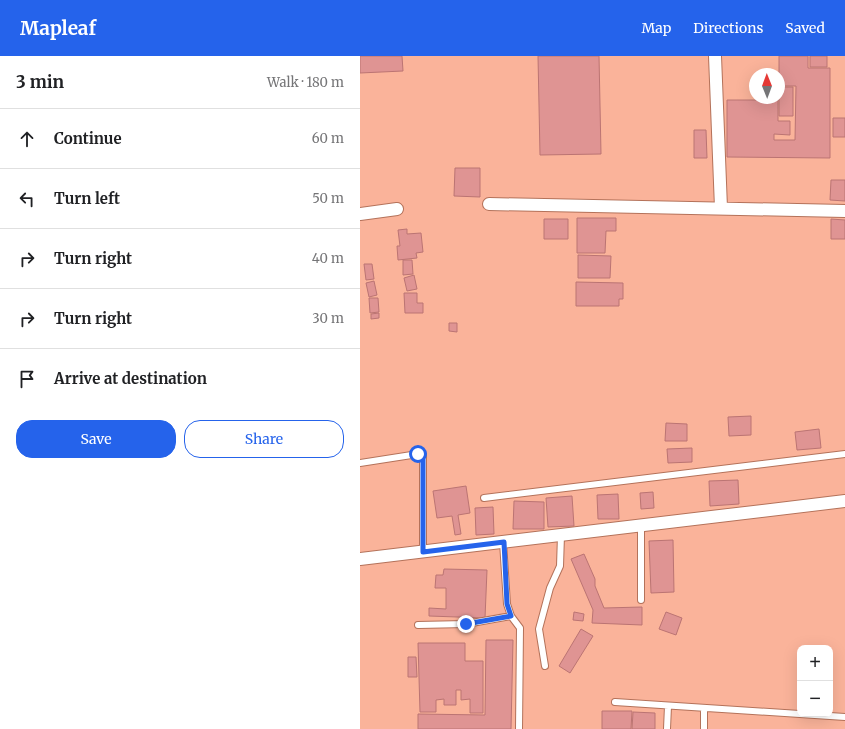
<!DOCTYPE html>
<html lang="en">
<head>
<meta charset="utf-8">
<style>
  body { margin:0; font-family:Merriweather,serif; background:#f6f6f6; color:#202124 }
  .controls { position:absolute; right:12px; bottom:12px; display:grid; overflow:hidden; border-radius:8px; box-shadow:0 4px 16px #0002 }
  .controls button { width:36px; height:36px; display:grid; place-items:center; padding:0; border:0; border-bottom:1px solid #e0e0e0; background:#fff; color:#202124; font:20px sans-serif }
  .compass { position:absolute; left:389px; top:12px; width:36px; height:36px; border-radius:50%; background:#fff; box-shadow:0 4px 16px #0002; rotate:359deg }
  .stop { position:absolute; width:12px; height:12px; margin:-9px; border:3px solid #2563eb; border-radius:50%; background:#fff }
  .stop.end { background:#2563eb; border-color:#fff; box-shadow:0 1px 4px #0008 }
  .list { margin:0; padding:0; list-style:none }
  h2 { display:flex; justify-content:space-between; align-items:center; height:52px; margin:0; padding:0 16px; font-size:17px }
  h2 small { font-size:13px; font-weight:400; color:#757577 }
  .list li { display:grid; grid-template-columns:26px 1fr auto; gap:12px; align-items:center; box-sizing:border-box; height:60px; padding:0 16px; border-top:1px solid #e0e0e0 }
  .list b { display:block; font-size:15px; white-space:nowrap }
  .list em { font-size:13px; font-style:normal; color:#757577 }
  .actions { display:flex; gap:8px; padding:12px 16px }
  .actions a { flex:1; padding:9px 0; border:1px solid #2563eb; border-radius:16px; text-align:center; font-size:14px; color:#2563eb }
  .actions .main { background:#2563eb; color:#fff }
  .icon { flex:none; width:22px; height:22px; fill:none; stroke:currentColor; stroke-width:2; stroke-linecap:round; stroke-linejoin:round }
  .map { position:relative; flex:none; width:485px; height:673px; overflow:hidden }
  header { display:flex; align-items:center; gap:24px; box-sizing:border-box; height:56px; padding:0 20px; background:#2563eb; color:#fff }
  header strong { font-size:19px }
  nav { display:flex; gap:22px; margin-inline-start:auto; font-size:14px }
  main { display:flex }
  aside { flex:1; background:#fff }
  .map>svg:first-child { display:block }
</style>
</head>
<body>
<header>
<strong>Mapleaf</strong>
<nav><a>Map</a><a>Directions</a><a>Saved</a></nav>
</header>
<main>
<aside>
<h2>3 min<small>Walk · 180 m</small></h2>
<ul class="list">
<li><svg class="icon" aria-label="ahead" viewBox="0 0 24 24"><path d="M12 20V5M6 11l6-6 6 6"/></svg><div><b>Continue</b></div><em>60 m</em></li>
<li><svg class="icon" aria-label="left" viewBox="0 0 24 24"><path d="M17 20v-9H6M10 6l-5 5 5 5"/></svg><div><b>Turn left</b></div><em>50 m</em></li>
<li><svg class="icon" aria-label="right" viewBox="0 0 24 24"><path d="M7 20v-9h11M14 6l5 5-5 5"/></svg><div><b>Turn right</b></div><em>40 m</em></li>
<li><svg class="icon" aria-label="right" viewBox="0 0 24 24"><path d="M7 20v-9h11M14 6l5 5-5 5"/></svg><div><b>Turn right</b></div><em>30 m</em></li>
<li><svg class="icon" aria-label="arrive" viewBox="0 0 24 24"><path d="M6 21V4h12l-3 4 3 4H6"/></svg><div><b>Arrive at destination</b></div></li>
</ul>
<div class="actions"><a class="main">Save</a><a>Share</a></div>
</aside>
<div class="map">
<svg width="485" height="673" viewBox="0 0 485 673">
  <rect width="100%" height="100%" fill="#fab39a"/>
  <path fill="#df9493" stroke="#bb7473" d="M0,0H42L43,15L0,17Z
    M178,0H239L241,98L180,99Z
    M419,0H448V12H470V102L367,101V44H418V65H430V79L414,78V84H435L436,30H419Z
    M450,0H467V11H450Z
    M419,31H433V60H419Z
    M473,62H485V81H473Z
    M334,74H346L347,102H334Z
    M95,112H120V141L94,140Z
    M471,124H485V145L470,144Z
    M217,162H256V175H246L245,197H217Z
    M184,163H208V183H184Z
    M471,163L485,164V183H471Z
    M47,173V178L61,177L63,196L56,197L57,202L38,204L37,190H40L38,174Z
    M218,199L251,200L250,222H218Z
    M43,204H52L53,218L43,219Z
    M4,208H12L14,223L6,224Z
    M54,219L57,233L47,235L44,222Z
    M14,225L17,239L9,241L6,227Z
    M216,226L263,227V243H259V250H216Z
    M44,237H57V247H63V257H45Z
    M9,242H18L19,256L10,257Z
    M19,257V262L11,263V258Z
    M89,267H97V276L89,275Z
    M391,360V379L369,380L368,361Z
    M306,367L327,368V385H305Z
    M459,373L461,392L437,394L435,376Z
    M332,392V406L308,407L307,393Z
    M378,424L379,448L350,450L349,425Z
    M106,430L110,457L98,459L101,478L95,479L92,460L77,462L73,435Z
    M293,436L294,452L281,453L280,437Z
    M258,438L259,463H238L237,439Z
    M212,440L214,470L188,471L186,442Z
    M154,445L184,446V473H153Z
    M133,451L134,478L116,479L115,452Z
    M313,484L314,536L291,537L289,485Z
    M224,498L235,523V530L244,552L282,551V569L232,567L233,554L211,503Z
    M84,513L127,514L125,562L69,560V552L86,553V532H75L76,519H83Z
    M214,556L224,558L223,565L213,564Z
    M306,556L322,562L316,579L299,573Z
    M221,573L233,580L210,617L199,610Z
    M126,584H153L151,673H58V658L125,659Z
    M58,587H105V605H123V657H110V643L101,644V634H96V649H84V643L76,644V656H60Z
    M48,601H56L57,621H48Z
    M242,655H272L271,673H242Z
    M273,656L295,657V673H272Z"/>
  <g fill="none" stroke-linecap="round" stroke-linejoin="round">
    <g stroke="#b4725a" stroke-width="8">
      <path id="service" d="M0,407L58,398L63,399V496
        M124,442L485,398
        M143,486L147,548L151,560L160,572L159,673
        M281,544V469
        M58,569L106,568L151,560
        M185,610L179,573L190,532L200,510L201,479
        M255,646L485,661
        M307,673L308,650
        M344,673V652"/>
    </g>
    <g stroke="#b4725a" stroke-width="14">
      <path id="minor" d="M355,0L361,152
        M129,148L485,155
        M0,158L37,153
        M0,503L485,445"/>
    </g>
    <use href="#service" stroke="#fff" stroke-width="6"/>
    <use href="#minor" stroke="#fff" stroke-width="12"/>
  </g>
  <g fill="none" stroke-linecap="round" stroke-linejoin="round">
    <path stroke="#2563eb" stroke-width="5" d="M58,398L63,399V496L144,486L147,548L151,560L106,568"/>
  </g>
</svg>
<div class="controls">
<button>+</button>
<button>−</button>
</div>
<svg class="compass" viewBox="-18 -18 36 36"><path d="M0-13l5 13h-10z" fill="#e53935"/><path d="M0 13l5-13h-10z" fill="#757577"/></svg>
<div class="stop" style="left:58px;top:398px"></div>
<div class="stop end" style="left:106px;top:568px"></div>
</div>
</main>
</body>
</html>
